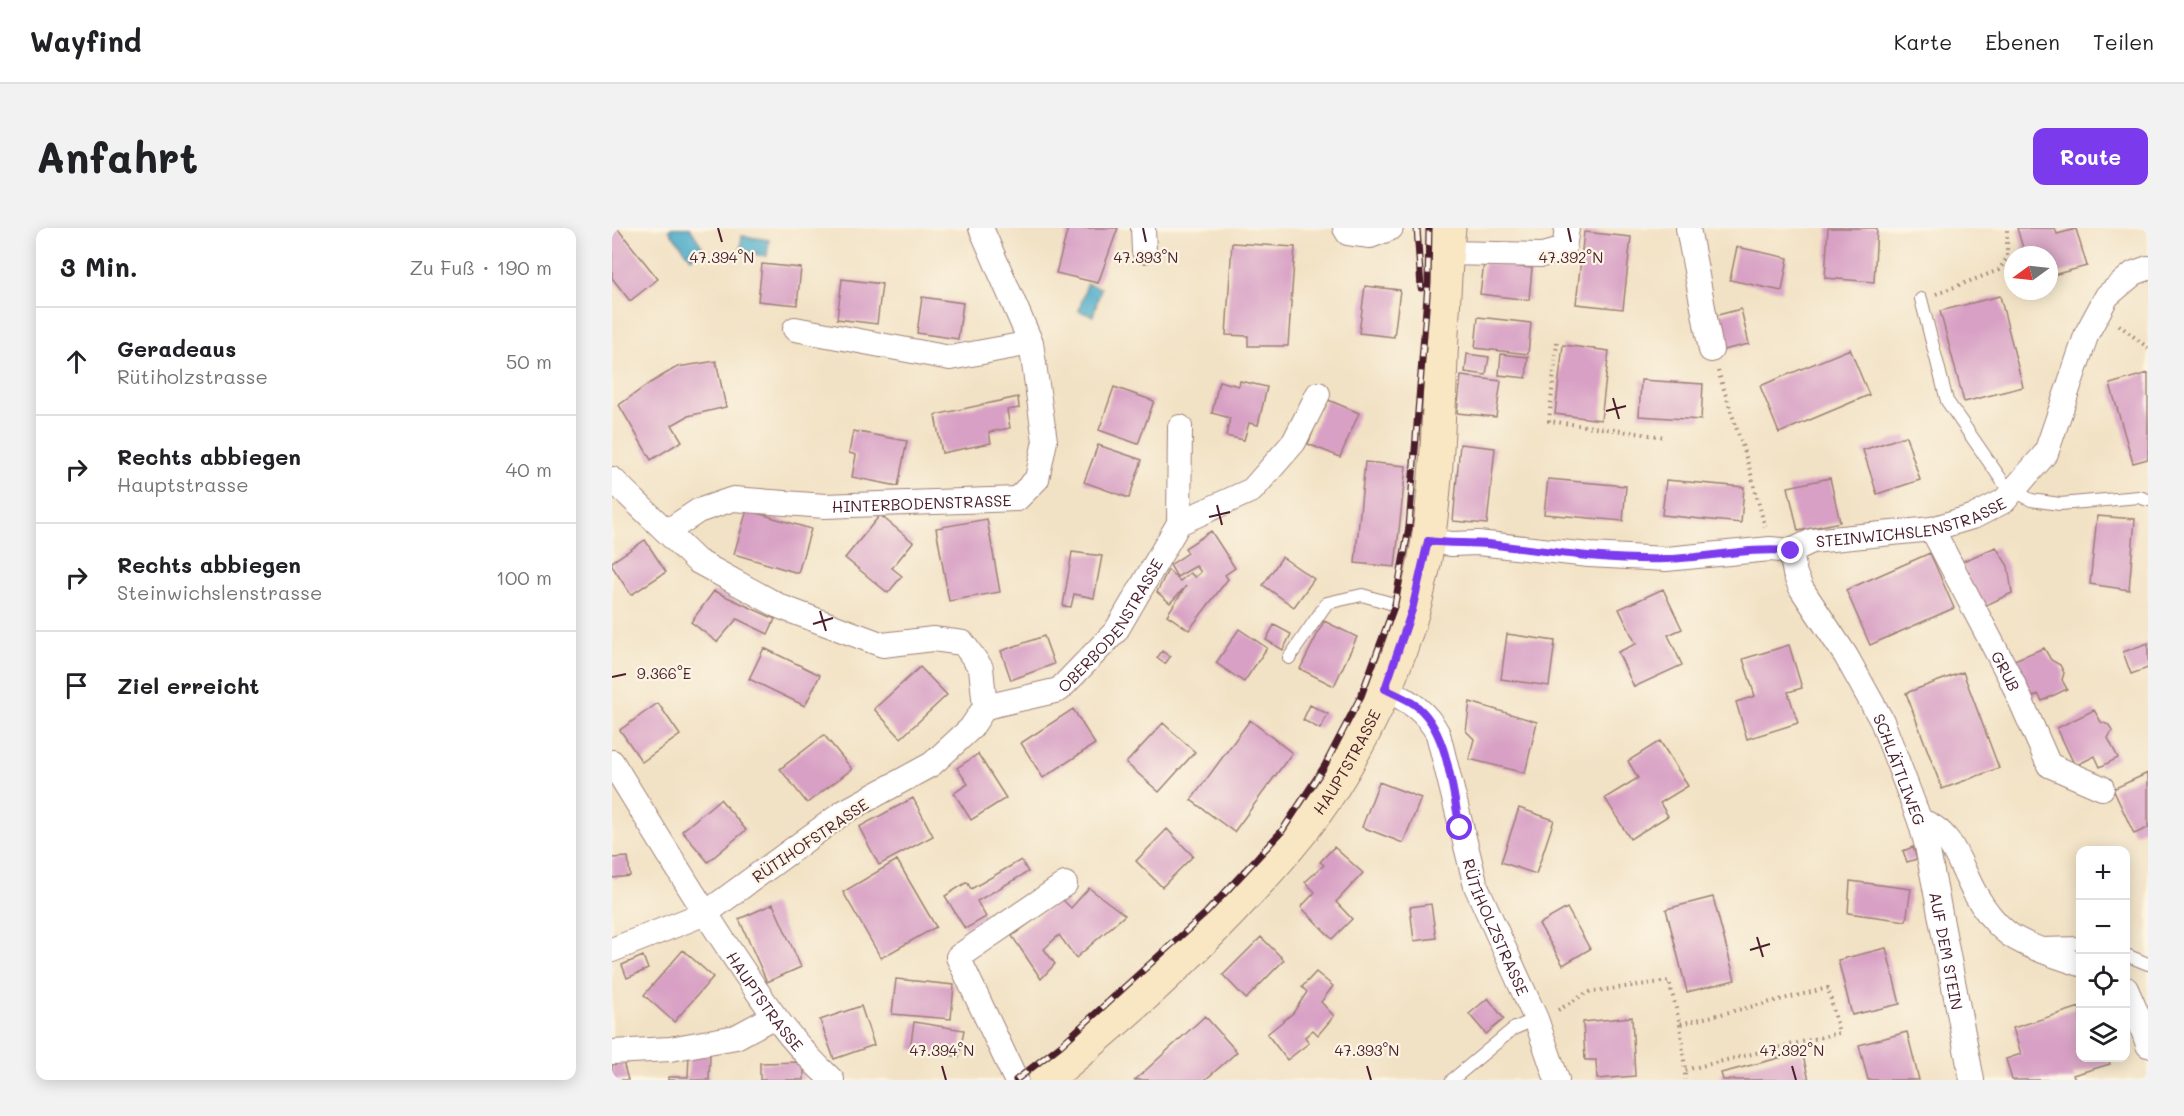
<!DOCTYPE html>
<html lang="de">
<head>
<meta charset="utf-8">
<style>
  body { margin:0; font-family:Mali,sans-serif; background:#f2f2f2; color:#202124 }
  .controls { position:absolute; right:18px; bottom:18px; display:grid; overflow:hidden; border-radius:12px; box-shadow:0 3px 15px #0003 }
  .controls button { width:54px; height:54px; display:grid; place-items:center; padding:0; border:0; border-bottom:2px solid #e0e0e0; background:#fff; color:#202124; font:30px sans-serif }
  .compass { position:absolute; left:1392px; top:18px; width:54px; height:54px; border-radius:50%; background:#fff; box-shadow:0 3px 15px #0003; rotate:255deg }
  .stop { position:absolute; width:18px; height:18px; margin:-14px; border:4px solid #7c3aed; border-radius:50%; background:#fff }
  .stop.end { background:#7c3aed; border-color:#fff; box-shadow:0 2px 6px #0008 }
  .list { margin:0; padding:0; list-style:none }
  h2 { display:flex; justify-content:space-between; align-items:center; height:78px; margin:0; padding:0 24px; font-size:26px }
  h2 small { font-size:20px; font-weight:400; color:#757577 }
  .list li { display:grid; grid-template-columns:39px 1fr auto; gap:18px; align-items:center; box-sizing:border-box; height:108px; padding:0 24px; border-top:2px solid #e0e0e0 }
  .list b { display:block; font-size:22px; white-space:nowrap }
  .list p { margin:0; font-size:20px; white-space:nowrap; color:#757577 }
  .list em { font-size:20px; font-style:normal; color:#757577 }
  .icon { flex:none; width:33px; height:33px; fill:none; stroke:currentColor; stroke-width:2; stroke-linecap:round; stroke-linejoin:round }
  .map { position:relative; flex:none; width:1536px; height:852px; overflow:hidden; border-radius:12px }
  header { display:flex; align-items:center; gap:36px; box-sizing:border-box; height:84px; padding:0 30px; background:#fff; border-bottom:2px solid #e0e0e0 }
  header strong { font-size:28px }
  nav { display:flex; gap:33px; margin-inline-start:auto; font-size:21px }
  .intro { display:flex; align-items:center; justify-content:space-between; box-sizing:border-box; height:144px; padding:0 36px }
  h1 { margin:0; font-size:42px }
  .button { padding:15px 27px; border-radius:12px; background:#7c3aed; color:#fff; font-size:21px; font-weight:700 }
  main { display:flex; gap:36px; padding:0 36px }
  aside { flex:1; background:#fff; border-radius:12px; box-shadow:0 3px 15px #0003 }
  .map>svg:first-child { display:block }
</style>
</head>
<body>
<header>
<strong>Wayfind</strong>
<nav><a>Karte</a><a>Ebenen</a><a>Teilen</a></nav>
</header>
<div class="intro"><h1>Anfahrt</h1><a class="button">Route</a></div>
<main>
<aside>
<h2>3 Min.<small>Zu Fuß · 190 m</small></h2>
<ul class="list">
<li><svg class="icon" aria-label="ahead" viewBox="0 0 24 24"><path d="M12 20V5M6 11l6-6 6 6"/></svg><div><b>Geradeaus</b><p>Rütiholzstrasse</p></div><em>50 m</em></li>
<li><svg class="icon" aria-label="right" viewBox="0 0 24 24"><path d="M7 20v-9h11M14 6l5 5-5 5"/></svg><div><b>Rechts abbiegen</b><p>Hauptstrasse</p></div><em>40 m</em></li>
<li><svg class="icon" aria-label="right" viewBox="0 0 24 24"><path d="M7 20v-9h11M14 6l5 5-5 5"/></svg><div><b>Rechts abbiegen</b><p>Steinwichslenstrasse</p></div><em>100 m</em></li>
<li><svg class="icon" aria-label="arrive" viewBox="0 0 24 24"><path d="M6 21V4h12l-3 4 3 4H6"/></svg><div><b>Ziel erreicht</b></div></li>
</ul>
</aside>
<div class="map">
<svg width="1536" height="852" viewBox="0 0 1536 852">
  <rect width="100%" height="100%" fill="#fcf5e5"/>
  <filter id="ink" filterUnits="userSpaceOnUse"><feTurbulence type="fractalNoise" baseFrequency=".0167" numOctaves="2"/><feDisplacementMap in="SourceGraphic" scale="12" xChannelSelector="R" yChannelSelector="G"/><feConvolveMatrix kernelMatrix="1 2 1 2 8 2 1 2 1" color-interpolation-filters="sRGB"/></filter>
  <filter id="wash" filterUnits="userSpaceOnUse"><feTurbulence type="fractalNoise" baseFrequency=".008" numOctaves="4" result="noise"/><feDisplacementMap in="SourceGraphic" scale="24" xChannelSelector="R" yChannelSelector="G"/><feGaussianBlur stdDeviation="1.35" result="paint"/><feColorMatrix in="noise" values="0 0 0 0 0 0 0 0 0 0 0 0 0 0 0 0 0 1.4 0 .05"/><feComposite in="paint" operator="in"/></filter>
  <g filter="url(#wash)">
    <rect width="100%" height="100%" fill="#f2e2c5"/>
    <path fill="#4aabc9" stroke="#4a657a" stroke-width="1.5" d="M60,0H78L91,20L79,30L57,2Z
      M130,8L157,12L155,28L128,24Z
      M475,56L489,60L481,88L467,83Z"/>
    <g id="blocks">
      <path fill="#d8a0c5" d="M5,0L46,51L18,73L0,50V4Z
        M456,0H506L486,55L444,45Z
        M1216,0H1265L1262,54L1213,50Z
        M1405,0H1443L1445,6L1464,1L1475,38L1437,48V27H1413Z
        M972,4L1019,9L1011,81L964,76Z
        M620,15L683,19L676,118H636V108L614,107Z
        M1125,19L1176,30L1170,63L1118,52Z
        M872,35L920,40L917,72L868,66Z
        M150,36L189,40L185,77L146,73Z
        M230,51L270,56L265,96L225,91Z
        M753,58L788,62L782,109L747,105Z
        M1388,68L1411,159L1352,174L1328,83Z
        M310,69L351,75L346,111L305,105Z
        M1129,81L1137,116L1111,122L1102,88Z
        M866,89L919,95L916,126L863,120Z
        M951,117L997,123L989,192L943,186Z
        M1238,121L1257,167L1167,205L1148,158Z
        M855,126L877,129L874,147L853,144Z
        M889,126L916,129L914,150L887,147Z
        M104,133L114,179L76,188L60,197L70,213L39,232L7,177L38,155L65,139Z
        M1536,145V231L1521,235L1498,156Z
        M849,148L889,153L884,189L845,185Z
        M1029,152L1091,156L1089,192L1027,188Z
        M607,153L627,158L628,153L655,159L646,197L637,195L632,212L614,208L618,190L600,185Z
        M502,159L542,173L526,216L487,202Z
        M406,169L407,180L395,182L398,200L377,204L379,215L330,225L323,187Z
        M714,171L747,185L728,229L696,216Z
        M241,203L295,213L286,258L240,249L244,227L237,225Z
        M1294,208L1308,252L1265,266L1251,222Z
        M848,216L883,220L875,296L841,293Z
        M486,217L530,232L517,270L472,254Z
        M753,234L794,238L783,339L743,335Z
        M1218,250L1228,294L1186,303L1176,259Z
        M936,251L1014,258L1011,293L932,286Z
        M1054,252L1132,259L1129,295L1050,287Z
        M135,282L199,301L186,345L122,326Z
        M268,287L301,314L280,340L290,348L276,365L233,330Z
        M1485,288L1523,291L1517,362L1478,356Z
        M375,291L388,364L337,373L324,300Z
        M599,303L623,340L613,347L616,351L577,402L555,387L574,358L558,375L545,364L556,342L568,353L578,345L583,349L589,344L584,338L565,349L558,337L576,325L573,320Z
        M33,312L54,344L19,367L0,338V334Z
        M1384,319L1396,338L1400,365L1368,380L1349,334Z
        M460,324L490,328L482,370L462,366L459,379L451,378Z
        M1318,325L1342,380L1258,417L1234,362Z
        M670,329L702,351L682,379L651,357Z
        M1051,361L1070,401L1056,407L1070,437L1022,459L1006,424L1024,416L1007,381Z
        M102,363L163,391L156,406L125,391L105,414L79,394Z
        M712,393L745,409L722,458L688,441Z
        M662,397L679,406L671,422L654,412Z
        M627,401L655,420L632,454L604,435Z
        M895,406L943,413L937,458L889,451Z
        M432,408L442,436L399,452L389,423Z
        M1536,415V440L1519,446L1511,424Z
        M1177,417L1190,460L1176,464L1186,495L1135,511L1124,474L1143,468L1131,431Z
        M152,420L208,447L193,478L137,451Z
        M1432,420L1439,432L1448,437L1452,445L1450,452L1455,461L1430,473L1426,466L1417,471L1400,433Z
        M550,423L558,429L553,436L545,430Z
        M308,439L335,467L289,510L262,481Z
        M1351,444L1387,540L1330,561L1294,465Z
        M858,474L925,494L913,545L857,531L862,511L854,503Z
        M46,475L68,507L30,534L8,502Z
        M698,477L716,486L708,501L691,492Z
        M461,481L483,516L431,550L409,515Z
        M1482,482L1489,494L1497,497L1500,503L1496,510L1506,530L1488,539L1483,528L1463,538L1445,500Z
        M638,492L680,525L622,604L579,572Z
        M551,495L583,524L547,564L514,535Z
        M212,507L240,541L195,575L168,541Z
        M1048,513L1076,558L1048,575L1056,588L1018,611L993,570L1026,550L1016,533Z
        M366,526L394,570L359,592L342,565L356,556L345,540Z
        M1536,545V600L1522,606L1501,561Z
        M767,554L809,570L791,615L750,599Z
        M301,570L321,608L267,637L247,599Z
        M108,571L134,602L96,634L70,603Z
        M907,580L942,592L924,646L889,634Z
        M555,601L581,628L550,659L524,633Z
        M722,619L751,645L724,674L740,691L720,711L689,679L703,664L693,654L712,637L708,634Z
        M1301,619L1305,631L1295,634L1291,623Z
        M16,629L18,648L0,650V630Z
        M285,632L324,699L269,730L231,664Z
        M409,632L416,644L365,673L374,689L353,701L333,668L355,654L359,661Z
        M1238,653L1299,661L1294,693L1236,685Z
        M477,660L513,687L464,730L447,707L432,721L443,736L429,751L400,708L450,671L459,680Z
        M1101,669L1123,752L1075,764L1054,681Z
        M161,676L189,739L155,754L127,691Z
        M819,676L824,710L802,713L798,679Z
        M955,680L978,721L951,737L927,696Z
        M649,709L672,732L634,771L611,747Z
        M1274,720L1288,776L1240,787L1226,732Z
        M71,722L101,749L62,794L32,767Z
        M31,728L36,741L15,750L10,737Z
        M704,744L721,758L709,774L722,788L706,807L701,802L693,809L697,815L675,832L655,806L681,785L695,764L690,759Z
        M284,751L342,757L339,791L280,786Z
        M876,770L892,791L874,806L857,786Z
        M249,778L262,817L222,831L208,792Z
        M1468,779V830H1496L1498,836L1461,847L1463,852H1400L1394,831L1409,826L1401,800Z
        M593,788L625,824L593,852H523Z
        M1020,789L1023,848L985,851L984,832H973L971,794Z
        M302,794L352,802L347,829L298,821Z
        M1295,804L1307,852H1256L1247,817Z
        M1190,824L1197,852H1111L1109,845Z
        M77,826L98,827L97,852H56V849H76Z
        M11,834L16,852H0V837Z
        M192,834V852H148V835Z"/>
    </g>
  </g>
  <g filter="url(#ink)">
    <use href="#blocks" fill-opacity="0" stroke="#9e8078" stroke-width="1.5"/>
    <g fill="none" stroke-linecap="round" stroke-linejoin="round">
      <g stroke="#9e8078" stroke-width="14">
        <path id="lane" d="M1309,71L1335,173L1393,257L1419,272L1448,276L1527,269L1536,272
          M677,430L715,375L750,367L799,381
          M1429,716L1468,715
          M1514,727L1536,736
          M840,852L901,801L924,791"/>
      </g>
      <g stroke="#9e8078" stroke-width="26">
        <g id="street">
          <path d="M531,0L532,23"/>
          <path d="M733,0L736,5L758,8L779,0"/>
          <path d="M1076,0L1099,122"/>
          <path d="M834,25L930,27L952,21L955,0"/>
          <path d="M183,101L338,130L419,115"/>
          <path d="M0,251L85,333L169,379L271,417L321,411L351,415L369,440L373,479L359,500L320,536L232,584L94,685L0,722"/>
          <path d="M567,295L640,262L682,214L706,166"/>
          <path id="s1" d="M1320,301L1400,453L1437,537L1490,560"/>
          <path id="s2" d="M56,303L86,283L121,271L213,278L405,271L425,251L433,213L419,115L369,0"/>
          <path id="s3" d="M816,313L840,316L866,315L977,327L1054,331L1158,321L1179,323L1200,313L1320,301L1363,288L1392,273L1434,225L1475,105L1495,68L1522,45L1536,40"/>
          <path id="s4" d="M1179,323L1183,346L1189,360L1234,428L1270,493L1308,593L1315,618L1360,852"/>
          <path id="s5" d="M773,461C796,472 814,483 826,506L864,658L924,791L945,852"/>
          <path id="s6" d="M373,479L447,462L504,403L567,295L568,199"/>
          <path id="s7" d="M0,534C37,594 73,654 111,712C146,765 173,809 220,852"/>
          <path d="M1308,593C1342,602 1348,641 1364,667C1371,679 1382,694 1393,703C1408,717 1448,729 1468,736"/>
          <path d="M1514,761L1528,793L1536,817"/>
          <path d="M0,824L58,821L124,809L161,789"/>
          <path d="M404,852L346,729L453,656"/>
        </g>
      </g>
      <g stroke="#9e8078" stroke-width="35">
        <g id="secondary">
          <path id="s8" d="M433,852C506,792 578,729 641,659C669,629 697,597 719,562C766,487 803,401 816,313C831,210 826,104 837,0"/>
        </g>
      </g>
      <path stroke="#9e8078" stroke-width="4" stroke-dasharray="1.5 4.5" stroke-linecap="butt" d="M1324,66L1387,42L1395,30V0
        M1507,97L1536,120
        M945,114L937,193L1053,209
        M1106,143L1138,242L1153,299
        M946,782L976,764L1057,753L1068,796L1216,760L1227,805L1073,842V852
        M1068,796L1073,842"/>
      <use href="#lane" stroke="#fff" stroke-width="12"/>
      <use href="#street" stroke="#fff" stroke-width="24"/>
      <use href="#secondary" stroke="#f9e7c3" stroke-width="33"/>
      <g stroke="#4a1f2b" stroke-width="7">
        <path id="rail" d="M805,0L809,60
          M404,852L449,817L594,685L670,603L712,539L749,468L783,376L797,299L816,55L817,0"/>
      </g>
      <use href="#rail" stroke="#fcf5e5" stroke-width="4.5" stroke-dasharray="14" stroke-linecap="butt"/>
    </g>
  </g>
  <g fill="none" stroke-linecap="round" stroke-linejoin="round" filter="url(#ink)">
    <path stroke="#7c3aed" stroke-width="8" d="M848,600C840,562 836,500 802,476C793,470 783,466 773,461L800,382L816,313C836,316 856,314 876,316C935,323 995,333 1055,331C1096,330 1138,319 1179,323"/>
  </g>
  <path fill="none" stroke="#4a1f2b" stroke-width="2" d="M106,0L110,14M531,0L534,14M956,0L959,14M1001,170L1007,191M994,183L1014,178M605,277L610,297M597,289L618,284M208,383L214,403M201,396L221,390M0,449L14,446M1145,709L1151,729M1138,722L1158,716M330,838L334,852M755,838L759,852M1180,838L1184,852"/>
  <g text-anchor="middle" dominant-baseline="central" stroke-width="4.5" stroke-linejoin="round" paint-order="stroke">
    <g font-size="16" fill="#4a1f2b" stroke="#fcf5e5">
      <text stroke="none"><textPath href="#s2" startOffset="262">HINTERBODENSTRASSE</textPath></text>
      <text stroke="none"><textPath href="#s3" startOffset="489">STEINWICHSLENSTRASSE</textPath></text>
      <text stroke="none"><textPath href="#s6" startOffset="159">OBERBODENSTRASSE</textPath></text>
      <text stroke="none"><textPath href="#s1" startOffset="160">GRUB</textPath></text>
      <text stroke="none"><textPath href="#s8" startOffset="441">HAUPTSTRASSE</textPath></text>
      <text stroke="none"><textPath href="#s4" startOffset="246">SCHLÄTTLIWEG</textPath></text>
      <text transform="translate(198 612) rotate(-34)">RÜTIHOFSTRASSE</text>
      <text stroke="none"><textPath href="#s5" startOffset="273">RÜTIHOLZSTRASSE</textPath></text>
      <text stroke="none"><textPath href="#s4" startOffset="434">AUF DEM STEIN</textPath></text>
      <text stroke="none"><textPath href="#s7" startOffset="284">HAUPTSTRASSE</textPath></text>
    </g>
  </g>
  <g font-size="15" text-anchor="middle" fill="#4a1f2b" stroke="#fcf5e5" stroke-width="4.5" stroke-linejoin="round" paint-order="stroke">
    <text x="110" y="35">47.394°N</text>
    <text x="534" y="35">47.393°N</text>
    <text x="959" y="35">47.392°N</text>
    <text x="52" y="451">9.366°E</text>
    <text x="330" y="828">47.394°N</text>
    <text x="755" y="828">47.393°N</text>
    <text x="1180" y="828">47.392°N</text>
  </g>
</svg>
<div class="controls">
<button>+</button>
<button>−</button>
<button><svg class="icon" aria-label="locate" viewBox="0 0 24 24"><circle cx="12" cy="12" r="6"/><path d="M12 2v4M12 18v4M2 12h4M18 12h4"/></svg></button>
<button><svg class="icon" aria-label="layers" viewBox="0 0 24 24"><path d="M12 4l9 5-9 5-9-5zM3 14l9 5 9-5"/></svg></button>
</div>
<svg class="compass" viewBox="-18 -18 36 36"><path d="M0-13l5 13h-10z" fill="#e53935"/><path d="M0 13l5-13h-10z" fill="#757577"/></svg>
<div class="stop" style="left:848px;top:600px"></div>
<div class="stop end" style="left:1179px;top:323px"></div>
</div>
</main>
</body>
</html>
